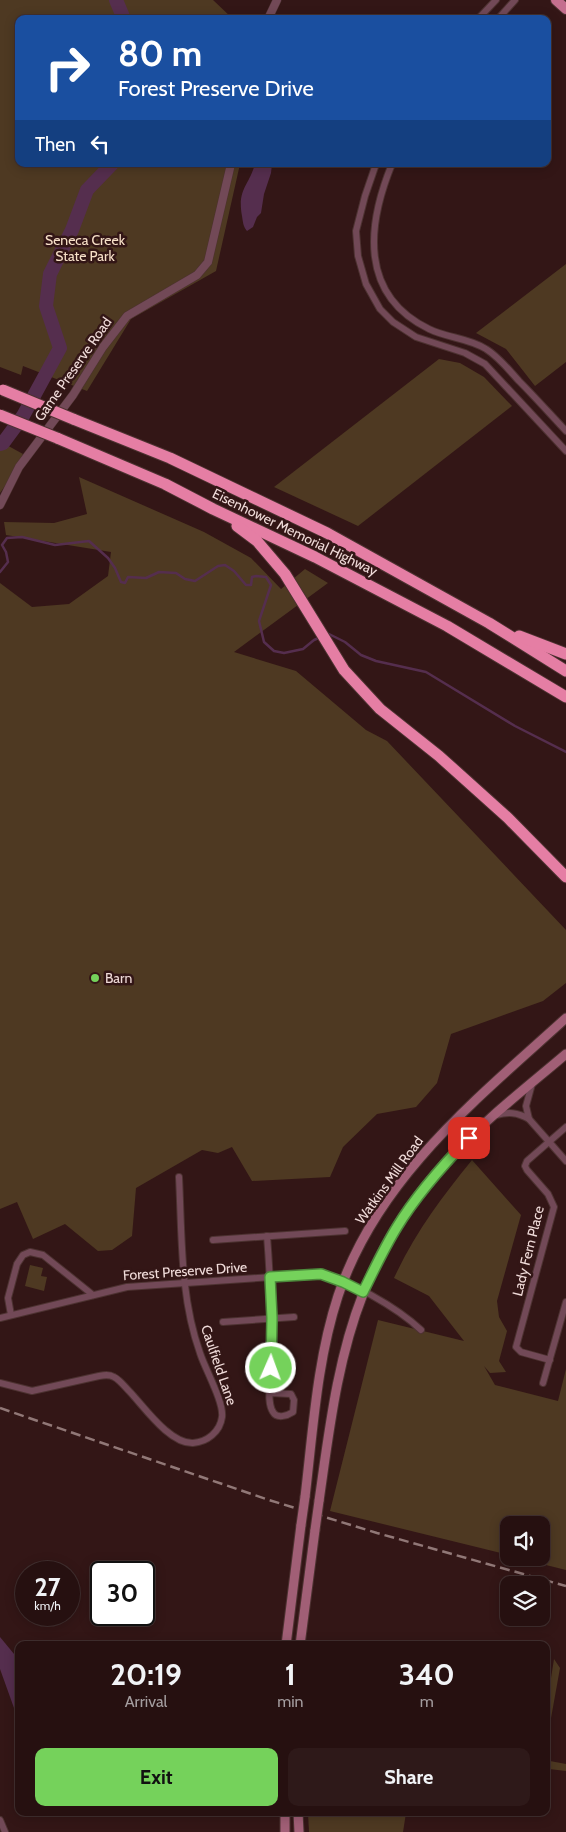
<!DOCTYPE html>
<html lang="en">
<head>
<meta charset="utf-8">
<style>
  body { margin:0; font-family:Cabin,sans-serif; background:#2e1919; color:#f1f3f6; height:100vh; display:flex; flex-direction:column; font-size:19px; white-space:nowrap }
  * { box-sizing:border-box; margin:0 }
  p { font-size:16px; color:#a49d9f }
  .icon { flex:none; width:28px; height:28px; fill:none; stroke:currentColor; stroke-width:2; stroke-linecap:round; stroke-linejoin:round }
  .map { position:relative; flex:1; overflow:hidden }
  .drawer { position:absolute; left:15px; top:1641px; width:535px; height:175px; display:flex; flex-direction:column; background:#261010; border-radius:10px; box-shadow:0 2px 12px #0003,0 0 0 1px #423030 }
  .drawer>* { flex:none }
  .banner { position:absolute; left:15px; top:15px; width:536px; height:152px; border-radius:10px; box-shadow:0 2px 12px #0003,0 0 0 1px #423030; background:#1a4fa0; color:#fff; overflow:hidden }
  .fabs { position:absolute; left:500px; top:1516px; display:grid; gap:10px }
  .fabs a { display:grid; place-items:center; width:50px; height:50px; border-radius:10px; background:#261010; box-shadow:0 2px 12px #0003,0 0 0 1px #423030; font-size:25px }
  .speed { position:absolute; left:15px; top:1561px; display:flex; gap:10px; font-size:25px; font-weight:700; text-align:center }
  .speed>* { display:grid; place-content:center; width:65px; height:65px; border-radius:50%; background:#261010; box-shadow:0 2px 12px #0003,0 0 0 1px #423030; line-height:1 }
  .speed small { font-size:12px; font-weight:400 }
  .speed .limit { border:2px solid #111; border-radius:8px; background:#fff; color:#111 }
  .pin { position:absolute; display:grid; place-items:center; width:42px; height:42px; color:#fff; margin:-21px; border-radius:10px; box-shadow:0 2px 8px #0006 }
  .me { position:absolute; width:55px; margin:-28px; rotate:2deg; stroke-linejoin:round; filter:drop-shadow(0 0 4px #0008) }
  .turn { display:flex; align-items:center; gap:18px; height:105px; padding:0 20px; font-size:22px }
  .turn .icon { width:65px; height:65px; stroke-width:2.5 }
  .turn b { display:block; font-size:35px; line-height:42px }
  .then { display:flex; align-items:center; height:48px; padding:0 20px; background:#0003; gap:10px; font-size:19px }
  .eta { display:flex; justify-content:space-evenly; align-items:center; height:85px; text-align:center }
  .eta b { font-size:30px; font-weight:800; line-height:35px }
  .primary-button { display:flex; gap:10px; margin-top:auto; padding:10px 20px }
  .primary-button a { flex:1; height:58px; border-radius:10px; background:#75d25b; color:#111; font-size:20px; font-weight:800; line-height:58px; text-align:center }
  .primary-button a+a { background:#2e1919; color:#f1f3f6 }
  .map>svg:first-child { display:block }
  .green { fill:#4e3922 }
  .water { fill:#552e4e }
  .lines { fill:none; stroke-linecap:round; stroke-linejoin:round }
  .stream { stroke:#552e4e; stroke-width:2.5 }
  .river { stroke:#552e4e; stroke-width:14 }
  .minor-casing { stroke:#4d3231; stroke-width:8 }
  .tertiary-casing { stroke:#4d3231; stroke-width:9 }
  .secondary-casing { stroke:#4d3231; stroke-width:11 }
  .primary-casing { stroke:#4d3231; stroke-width:12 }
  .motorway-casing { stroke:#4d3231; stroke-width:13 }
  .minor { stroke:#724957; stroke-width:6 }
  .tertiary { stroke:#724957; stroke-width:8 }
  .secondary { stroke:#a15f76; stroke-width:9 }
  .primary { stroke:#c46f8e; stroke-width:10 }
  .motorway { stroke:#e57ea4; stroke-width:11 }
  .rail { stroke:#917877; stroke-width:2.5; stroke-dasharray:10 5; stroke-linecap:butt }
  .secondary-bridge-casing { stroke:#4d3231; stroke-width:11; stroke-linecap:butt }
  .motorway-bridge-casing { stroke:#4d3231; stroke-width:13; stroke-linecap:butt }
  .secondary-bridge { stroke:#a15f76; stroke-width:9 }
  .motorway-bridge { stroke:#e57ea4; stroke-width:11 }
  .route-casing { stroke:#4c883b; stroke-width:12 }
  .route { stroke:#75d25b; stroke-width:9 }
  .poi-dot { fill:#75d25b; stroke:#331616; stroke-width:2 }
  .labels { text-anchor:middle; stroke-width:5; stroke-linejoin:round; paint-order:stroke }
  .park-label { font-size:14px; fill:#f7e0c8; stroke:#331616 }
  .street-label { font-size:14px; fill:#f0dbd9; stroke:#331616 }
  .poi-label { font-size:14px; fill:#f0dbd9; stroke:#331616; text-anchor:start }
</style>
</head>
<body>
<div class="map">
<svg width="566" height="1832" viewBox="0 0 566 1832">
  <rect width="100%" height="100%" fill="#331616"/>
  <g class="green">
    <polygon points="0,0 213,0 233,19 19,19 19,164 240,164 216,271 131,319 87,391 23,366 21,375 0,367"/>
    <polygon points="566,264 566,362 535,386 506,349 476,333"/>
    <polygon points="439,359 460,363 484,377 512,406 358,526 274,487"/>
    <polygon points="3,443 23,454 21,458 24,459 0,493 0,444"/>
    <polygon points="79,477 204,532 251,558 281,589 305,569 328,583 234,652 296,671 366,730 387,741 566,930 566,983 543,1001 451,1034 437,1083 416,1107 377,1114 343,1147 330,1177 252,1181 232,1147 218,1153 202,1150 136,1188 132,1236 112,1250 98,1251 65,1224 33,1239 17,1202 0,1209 0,583 32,607 69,604 108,576 111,552 6,535 4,522 54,523 87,514"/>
    <path d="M 472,1160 L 521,1215 L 497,1301 L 499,1317 L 507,1331 L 499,1361 L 506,1372 L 490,1373 L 484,1366 L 495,1385 L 558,1401 L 566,1369 L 566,1570 L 518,1558 L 541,1558 L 541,1525 L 509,1525 L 509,1555 L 330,1511 L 378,1320 L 464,1341 L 429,1296 L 394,1278 C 415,1233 441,1198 472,1160 Z"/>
    <polygon points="30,1265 43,1268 41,1276 47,1277 44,1291 25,1286"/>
    <polygon points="554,1659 560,1668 546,1746 546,1715 551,1682 546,1682 546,1678 551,1678"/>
    <polygon points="546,1754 551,1755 550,1761 566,1764 566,1771 549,1769 548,1774 546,1774"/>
    <polygon points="308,1813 308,1812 406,1813 403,1832 309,1832"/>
  </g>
  <g class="water">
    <path d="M 255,164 L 272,164 L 271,173 L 264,194 L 261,213 L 257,217 L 253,227 L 247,231 C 243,226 243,222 242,216 C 237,189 249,186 255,164 Z"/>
    <polygon points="0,1637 19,1660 19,1710 14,1708 0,1669"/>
  </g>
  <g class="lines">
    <g class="stream">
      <polyline points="0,572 8,562 6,552 2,545 7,538 22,537 55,545 89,541 108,558 115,568 121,582 125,583 128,577 146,578 159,572 176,573 185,579 195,581 218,566 225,565 234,571 246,585 251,585 252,577 256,576 266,577 271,585 259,621 264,642 274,651 284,653 303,649 314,640 321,637"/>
      <polyline points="326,635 329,634 345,642 361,655 376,661 426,672 515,726 566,752"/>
    </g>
    <g class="river">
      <polyline points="116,0 124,19"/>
      <polyline points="0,444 3,443 23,416 60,348 46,306 50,274 72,230 87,190 112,164"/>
    </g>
    <g class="minor-casing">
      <g id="minor">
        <polyline points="478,19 496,0"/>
        <polyline points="498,19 515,0"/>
        <polyline points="376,164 365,196 356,231 358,256 366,284 380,309 393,322 416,337 465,353 485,364 566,451"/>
        <path d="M 392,164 C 367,225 359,295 429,329 C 447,338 469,338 486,349 C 499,357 509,370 519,381 C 535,397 550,414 566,431"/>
        <path d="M 496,1115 C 508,1112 517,1112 529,1119 L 526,1106 L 532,1084"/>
        <polyline points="529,1119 566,1161"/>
        <path d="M 267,1236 C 271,1285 272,1329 270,1378 C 270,1387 267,1403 273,1412 C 277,1419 287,1416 293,1412 L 294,1400 L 291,1394 L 270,1393"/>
        <polyline points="213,1240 345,1231"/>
        <polyline points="11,1315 8,1298 17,1264 23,1255 30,1252 43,1255 93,1295"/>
        <path d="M 0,1318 L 127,1287 L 316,1274 C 346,1277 399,1309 421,1330"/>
        <polyline points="223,1322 294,1317"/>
        <polyline points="550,1360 521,1352 516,1347 554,1207 548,1194 527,1170 525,1166 527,1161 566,1127"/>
        <path d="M 0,1383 L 32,1391 L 99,1376 C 104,1375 109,1374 114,1377 C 120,1380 125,1387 130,1392 C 145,1408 170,1444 193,1443 C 207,1442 220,1432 222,1417 C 224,1402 205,1369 200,1353 C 180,1297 182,1236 179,1177"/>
        <polyline points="543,1383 566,1302"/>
        <polyline points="0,1820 5,1832"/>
      </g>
    </g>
    <g class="tertiary-casing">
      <g id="tertiary">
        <polyline points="268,19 277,0"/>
        <polyline points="0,505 19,467 73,395 103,347 127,316 197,275 208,262 231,164"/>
      </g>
    </g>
    <g class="secondary-casing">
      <g id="secondary">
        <path d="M 305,1497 C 313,1430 317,1360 338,1296 C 377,1178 478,1098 566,1018"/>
        <path d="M 319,1501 C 329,1432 337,1360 363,1294 C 382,1245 412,1199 448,1160 C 483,1121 526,1088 566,1054"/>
        <polyline points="286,1645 301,1525"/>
        <polyline points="300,1645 315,1530"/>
        <polyline points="285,1812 285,1832"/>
        <polyline points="298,1812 299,1832"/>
      </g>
    </g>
    <g class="primary-casing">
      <polyline id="primary" points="556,0 566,9"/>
    </g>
    <g class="motorway-casing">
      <g id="motorway">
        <polyline points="73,419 170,458 327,533 489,623 566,671"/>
        <polyline points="57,438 165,484 213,509 315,557 447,626 566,697"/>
        <polyline points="237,526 257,541 285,574 344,670 380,709 439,756 508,818 566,877"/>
        <polyline points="519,636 566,654"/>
      </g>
    </g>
    <use href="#minor" class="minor"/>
    <use href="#tertiary" class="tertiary"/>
    <use href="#secondary" class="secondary"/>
    <use href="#primary" class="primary"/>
    <use href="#motorway" class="motorway"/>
    <polyline class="rail" points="0,1408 269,1500 377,1533 566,1586"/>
    <g class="secondary-bridge-casing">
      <g id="secondary-bridge">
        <polyline points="301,1525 305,1497"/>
        <polyline points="315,1530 319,1501"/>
      </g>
    </g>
    <g class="motorway-bridge-casing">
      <g id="motorway-bridge">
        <polyline points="3,390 73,419"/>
        <polyline points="0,415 57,438"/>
      </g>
    </g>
    <use href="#secondary-bridge" class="secondary-bridge"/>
    <use href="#motorway-bridge" class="motorway-bridge"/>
  </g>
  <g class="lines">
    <g class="route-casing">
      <path id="route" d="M 271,1368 L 272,1318 L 270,1277 L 321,1274 L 343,1282 L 363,1292 C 374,1270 384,1248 397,1227 C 417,1194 443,1165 469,1138"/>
    </g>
    <use href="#route" class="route"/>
  </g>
  <circle class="poi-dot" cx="95" cy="978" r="5"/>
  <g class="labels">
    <g class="park-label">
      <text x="85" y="245">Seneca Creek<tspan x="85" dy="16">State Park</tspan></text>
    </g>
    <g class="street-label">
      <text transform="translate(73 369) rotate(-55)" y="5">Game Preserve Road</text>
      <text transform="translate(295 532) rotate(26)" y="5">Eisenhower Memorial Highway</text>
      <text transform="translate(389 1180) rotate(-54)" y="5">Watkins Mill Road</text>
      <text transform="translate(528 1251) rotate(-76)" y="5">Lady Fern Place</text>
      <text transform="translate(185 1271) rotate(-4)" y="5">Forest Preserve Drive</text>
      <text transform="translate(219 1365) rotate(71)" y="5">Caulfield Lane</text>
    </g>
    <g class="poi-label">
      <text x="105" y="983">Barn</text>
    </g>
  </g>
</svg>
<div class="fabs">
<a><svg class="icon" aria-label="sound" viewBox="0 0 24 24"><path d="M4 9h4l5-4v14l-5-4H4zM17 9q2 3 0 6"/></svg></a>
<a><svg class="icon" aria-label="layers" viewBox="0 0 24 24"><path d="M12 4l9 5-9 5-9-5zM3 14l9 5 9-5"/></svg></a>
</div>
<div class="speed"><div>27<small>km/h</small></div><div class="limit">30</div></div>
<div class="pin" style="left:469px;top:1138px;background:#d93025"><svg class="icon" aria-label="arrive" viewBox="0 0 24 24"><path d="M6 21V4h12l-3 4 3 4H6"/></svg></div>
<svg class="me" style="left:271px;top:1368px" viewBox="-20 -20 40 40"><circle r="17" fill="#75d25b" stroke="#fff" stroke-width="3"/><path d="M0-11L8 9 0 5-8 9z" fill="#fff"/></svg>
<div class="banner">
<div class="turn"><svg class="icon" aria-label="right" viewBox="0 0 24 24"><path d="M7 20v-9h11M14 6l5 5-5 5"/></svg><div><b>80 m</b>Forest Preserve Drive</div></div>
<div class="then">Then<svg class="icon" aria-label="left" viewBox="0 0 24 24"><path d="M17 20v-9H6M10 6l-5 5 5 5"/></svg></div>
</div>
<section class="drawer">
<div class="eta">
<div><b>20:19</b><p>Arrival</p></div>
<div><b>1</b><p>min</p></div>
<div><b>340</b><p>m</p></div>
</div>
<div class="primary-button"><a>Exit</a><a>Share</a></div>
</section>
</div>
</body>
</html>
